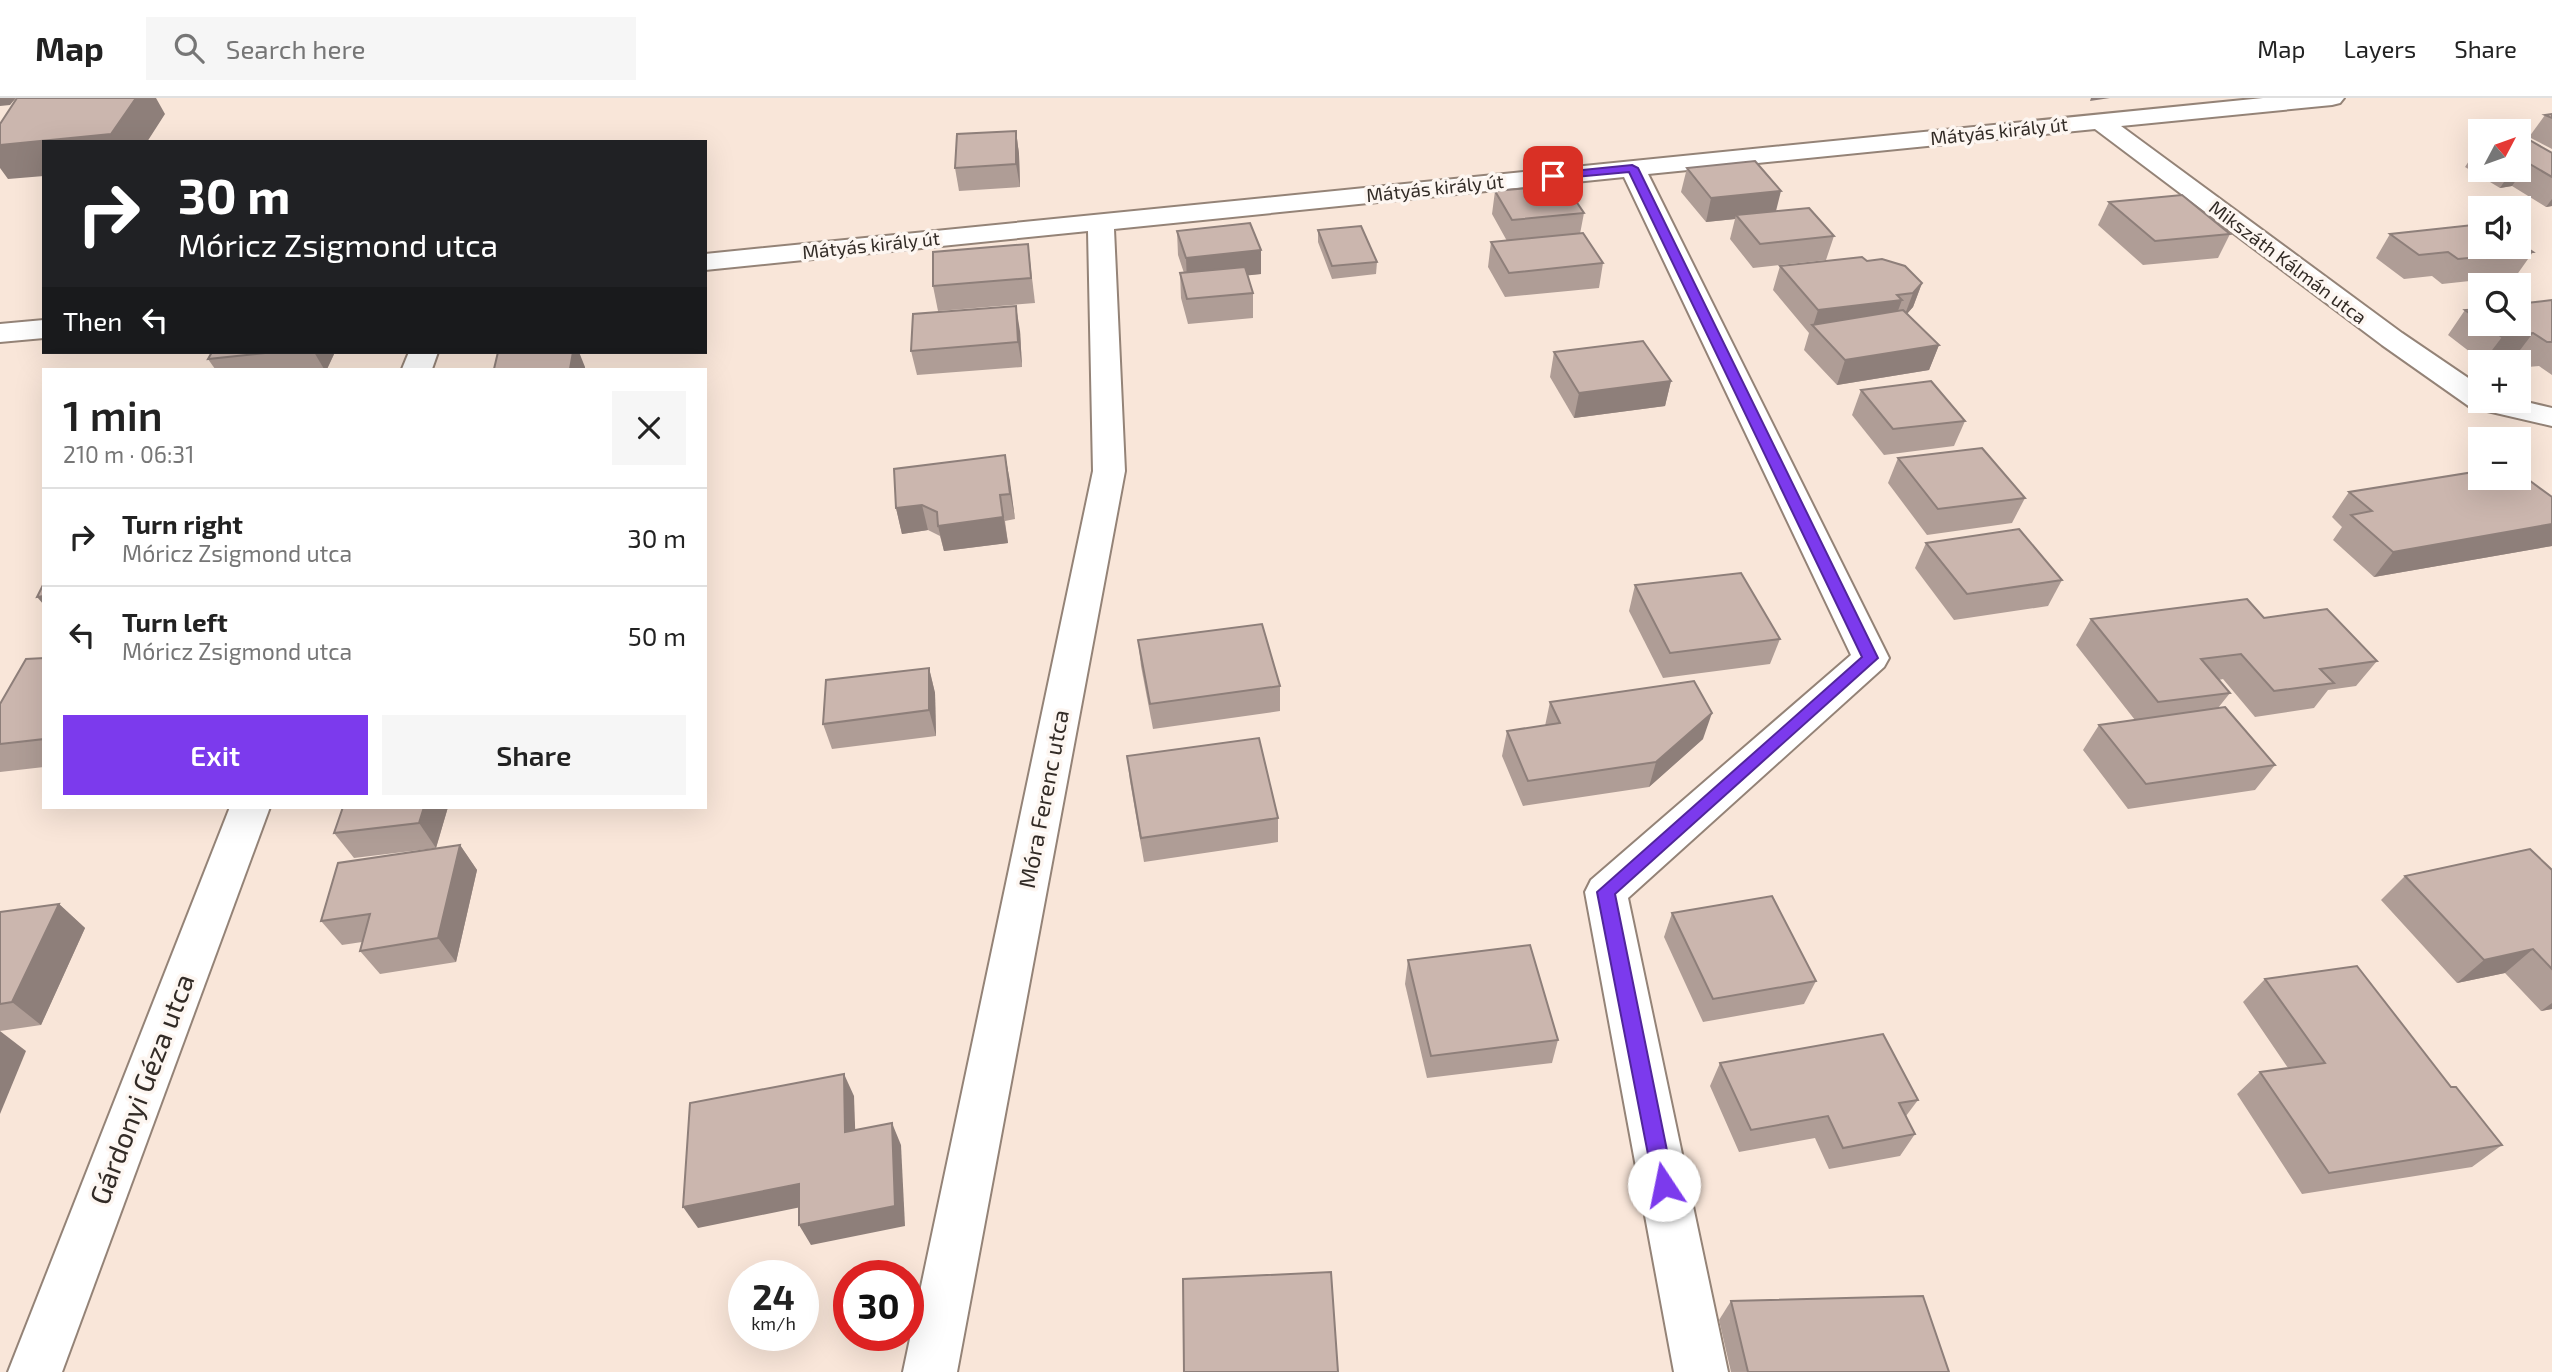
<!DOCTYPE html>
<html lang="en">
<head>
<meta charset="utf-8">
<style>
  body { margin:0; font-family:"Exo 2",sans-serif; background:#f6f6f6; color:#222; height:100vh; display:flex; flex-direction:column; font-size:26px; white-space:nowrap }
  * { box-sizing:border-box; margin:0 }
  p { font-size:23px; color:#767676 }
  .icon { flex:none; width:38px; height:38px; fill:none; stroke:currentColor; stroke-width:2; stroke-linecap:round; stroke-linejoin:round }
  .map { position:relative; flex:1; overflow:hidden }
  .side { position:absolute; left:42px; top:270px; width:665px; height:441px; display:flex; flex-direction:column; background:#fff; border-radius:0px; box-shadow:0 7px 28px #0002 }
  .side>* { flex:none }
  .top-card { position:absolute; left:42px; top:42px; width:665px; height:214px; border-radius:0px; box-shadow:0 7px 28px #0002; background:#202124; color:#fff; overflow:hidden }
  .needle { width:46px; rotate:49deg }
  .buttons { position:absolute; left:2468px; top:21px; display:grid; gap:14px }
  .buttons a { display:grid; place-items:center; width:63px; height:63px; border-radius:0px; background:#fff; box-shadow:0 7px 28px #0002; font-size:35px }
  .speed { position:absolute; left:728px; top:1162px; display:flex; gap:14px; font-size:35px; font-weight:700; text-align:center }
  .speed>* { display:grid; place-content:center; width:91px; height:91px; border-radius:50%; background:#fff; box-shadow:0 7px 28px #0002; line-height:1 }
  .speed small { font-size:18px; font-weight:400 }
  .speed .limit { border:10px solid #d22; background:#fff; color:#111 }
  .pin { position:absolute; display:grid; place-items:center; width:60px; height:60px; color:#fff; margin:-30px; border-radius:14px; box-shadow:0 4px 10px #0006 }
  .me { position:absolute; width:77px; margin:-38px; rotate:349deg; stroke-linejoin:round; filter:drop-shadow(0 0 5px #0008) }
  .turn { display:flex; align-items:center; gap:24px; height:147px; padding:0 21px; font-size:32px }
  .turn .icon { width:91px; height:91px; stroke-width:2.5 }
  .turn b { display:block; font-size:49px; line-height:60px }
  .then { display:flex; align-items:center; height:66px; padding:0 21px; background:#0003; gap:14px; font-size:26px }
  .round { display:grid; place-items:center; flex:none; width:74px; height:74px; border-radius:0px; background:#f6f6f6 }
  .head { display:flex; align-items:center; justify-content:space-between; height:119px; padding:0 21px }
  h1 { font-size:42px; font-weight:600; line-height:52px }
  .button { display:flex; gap:14px; margin-top:auto; padding:14px 21px }
  .button a { flex:1; height:80px; border-radius:0px; background:#7c3aed; color:#fff; font-size:28px; font-weight:600; line-height:80px; text-align:center }
  .button a+a { background:#f6f6f6; color:#222 }
  ul { padding:0; list-style:none }
  li { display:flex; align-items:center; gap:21px; height:98px; padding:0 21px; border-top:2px solid #e0e0e0 }
  li div { flex:1 }
  li b { display:block; font-size:26px }
  li em { font-style:normal }
  header { display:flex; align-items:center; gap:42px; box-sizing:border-box; height:98px; padding:0 35px; background:#fff; border-bottom:2px solid #e0e0e0 }
  header strong { font-size:33px }
  nav { display:flex; gap:38px; margin-inline-start:auto; font-size:24px }
  .search { width:490px; height:63px; background:#f6f6f6; display:flex; align-items:center; gap:18px; box-sizing:border-box; padding:0 24px; border-radius:0px; color:#767676; font-size:26px }
  .map>svg:first-child { display:block }
  .lines { fill:none; stroke-linecap:round; stroke-linejoin:round }
  .minor-casing { stroke:#948377; stroke-width:4 }
  .minor { fill:#fff; fill-rule:evenodd }
  .wall { fill:#af9d96 }
  .shaded-wall { fill:#8e7f7a }
  .building { fill:#cbb6ae; stroke:#8e7f7a; stroke-width:2 }
  .route { fill:#7c3aed; stroke:#51269a; stroke-width:2 }
  .labels { text-anchor:middle; stroke-width:7; stroke-linejoin:round; paint-order:stroke }
  .far-street-label { font-size:19px; fill:#322b26; stroke:#fdf6f1 }
  .street-label { font-size:23px; fill:#322b26; stroke:#fdf6f1 }
  .near-street-label { font-size:28px; fill:#322b26; stroke:#fdf6f1 }
</style>
</head>
<body>
<header>
<strong>Map</strong>
<div class="search"><svg class="icon" aria-label="search" viewBox="0 0 24 24"><circle cx="10" cy="10" r="6"/><path d="M15 15l6 6"/></svg>Search here</div>
<nav><a>Map</a><a>Layers</a><a>Share</a></nav>
</header>
<div class="map">
<svg width="2552" height="1274" viewBox="0 0 2552 1274">
  <rect width="100%" height="100%" fill="#f9e6d9"/>
  <g class="lines">
    <g class="minor-casing">
      <g id="minor">
        <polygon points="2263,0 2344,0 2340,5 2332,7 2121,28 2402,235 2480,288 2480,303 2518,302 2552,310 2552,328 2470,309 2382,247 2095,31 1648,76 1889,560 1884,569 1628,800 1728,1274 1674,1274 1585,794 1591,782 1851,557 1624,79 1114,131 1125,373 957,1274 903,1274 1093,373 1088,133 705,172 705,156"/>
        <polygon points="44,222 44,240 0,244 0,226"/>
        <polygon points="409,254 438,254 432,271 402,271"/>
        <polygon points="230,709 270,709 62,1274 8,1274"/>
      </g>
    </g>
    <use href="#minor" class="minor"/>
  </g>
  <g class="wall">
    <polygon points="2552,16 2552,51 2529,39 2545,17"/>
    <polygon points="1016,33 1019,56 1020,89 959,93 955,70"/>
    <polygon points="2518,41 2552,55 2552,108 2546,109 2512,88 2500,90 2465,69 2480,46 2480,72 2518,72"/>
    <polygon points="1687,70 1776,113 1834,138 1826,162 1753,170 1730,141 1735,121 1706,124 1681,94"/>
    <polygon points="1495,93 1584,115 1580,136 1603,165 1599,190 1505,199 1488,169 1491,144 1507,143 1492,116"/>
    <polygon points="2109,104 2230,136 2218,160 2143,167 2098,127"/>
    <polygon points="1318,132 1377,164 1376,176 1332,181 1318,144"/>
    <polygon points="1177,133 1261,152 1261,176 1247,177 1253,195 1253,220 1188,226 1181,200 1180,175 1184,175 1178,157"/>
    <polygon points="2390,136 2480,149 2533,154 2516,178 2442,186 2432,178 2404,181 2376,160"/>
    <polygon points="1028,146 1035,205 938,213 933,188"/>
    <polygon points="1867,163 1922,185 1913,209 1907,216 1939,247 1929,272 1837,287 1804,252 1809,235 1773,192 1780,168"/>
    <polygon points="2552,202 2552,277 2539,268 2528,269 2514,260 2483,264 2448,237 2465,212 2480,211 2480,226 2518,226"/>
    <polygon points="1020,233 1022,269 917,277 911,253"/>
    <polygon points="212,254 335,254 327,271 215,271 208,261"/>
    <polygon points="1554,254 1671,283 1665,308 1574,320 1550,279"/>
    <polygon points="1861,292 1965,323 1954,348 1884,357 1852,317"/>
    <polygon points="1005,357 1015,421 1005,423 1008,445 944,453 940,438 928,432 902,436 896,410"/>
    <polygon points="1898,360 2025,400 2012,425 1927,437 1888,385"/>
    <polygon points="2349,394 2552,399 2552,448 2374,479 2333,442 2342,429 2332,419"/>
    <polygon points="1926,445 2062,482 2048,508 1954,522 1915,470"/>
    <polygon points="1635,487 1780,541 1770,566 1663,580 1629,513"/>
    <polygon points="2264,520 2377,563 2356,588 2328,592 2314,610 2255,619 2223,581 2219,582 2230,595 2218,610 2275,667 2255,692 2128,711 2083,652 2099,627 2135,622 2076,547 2091,521"/>
    <polygon points="1138,542 1280,588 1280,613 1153,631 1141,568"/>
    <polygon points="44,560 44,669 0,674 0,606"/>
    <polygon points="929,570 935,595 936,638 832,651 823,626"/>
    <polygon points="1550,604 1703,641 1649,689 1523,708 1502,658 1507,633 1545,628"/>
    <polygon points="1127,658 1278,720 1278,744 1144,764 1130,683"/>
    <polygon points="343,709 448,709 436,750 354,760 334,735"/>
    <polygon points="460,747 477,772 456,864 380,876 360,853 362,844 342,847 321,823"/>
    <polygon points="2552,772 2552,911 2541,913 2505,875 2457,885 2381,802 2405,778"/>
    <polygon points="59,806 85,830 41,927 0,933 0,814"/>
    <polygon points="1672,815 1816,883 1804,906 1703,924 1664,839"/>
    <polygon points="1408,862 1558,942 1552,965 1427,980 1405,886"/>
    <polygon points="2265,881 2451,989 2502,1047 2472,1069 2302,1096 2237,996 2260,974 2288,970 2243,904"/>
    <polygon points="1720,965 1918,1002 1906,1018 1915,1036 1900,1058 1829,1071 1815,1040 1739,1054 1710,988"/>
    <polygon points="1731,1203 1949,1274 1731,1274 1719,1222"/>
  </g>
  <g class="shaded-wall">
    <polygon points="0,0 16,0 10,7 0,8"/>
    <polygon points="136,0 156,0 165,16 147,44 44,44 44,78 8,81 0,70 0,47"/>
    <polygon points="2091,0 2110,0 2090,3"/>
    <polygon points="1016,33 1019,56 1020,89 1016,66"/>
    <polygon points="2528,65 2512,88 2500,90 2512,72 2518,72 2518,66"/>
    <polygon points="1781,93 1775,117 1736,117 1735,121 1706,124 1711,100"/>
    <polygon points="2552,101 2552,108 2546,109"/>
    <polygon points="1261,152 1261,176 1187,184 1186,160"/>
    <polygon points="1922,185 1913,209 1904,219 1913,195"/>
    <polygon points="1902,202 1893,226 1813,228 1818,212"/>
    <polygon points="1016,208 1020,233 1022,269 1018,244"/>
    <polygon points="2533,235 2514,260 2483,264 2502,239"/>
    <polygon points="1939,247 1929,272 1837,287 1845,262"/>
    <polygon points="314,254 335,254 327,271 324,271"/>
    <polygon points="573,254 579,254 585,269 585,271 570,271"/>
    <polygon points="1671,283 1665,308 1574,320 1579,295"/>
    <polygon points="1005,357 1010,383 1015,421 1010,396"/>
    <polygon points="1000,397 1008,445 944,453 938,428"/>
    <polygon points="922,407 928,432 902,436 896,410"/>
    <polygon points="2552,426 2552,448 2374,479 2393,454"/>
    <polygon points="44,498 44,507 37,499"/>
    <polygon points="929,570 935,595 936,638 929,612"/>
    <polygon points="1712,615 1703,641 1649,689 1656,664"/>
    <polygon points="424,709 448,709 436,750 419,725"/>
    <polygon points="460,747 477,772 456,864 438,840"/>
    <polygon points="59,806 85,830 41,927 12,904"/>
    <polygon points="2533,851 2505,875 2457,885 2484,862"/>
    <polygon points="2552,905 2552,911 2541,913"/>
    <polygon points="0,933 26,953 0,1016"/>
    <polygon points="844,976 854,998 856,1055 845,1034"/>
    <polygon points="892,1025 901,1047 905,1128 811,1147 799,1127"/>
    <polygon points="799,1086 811,1107 698,1130 683,1109"/>
  </g>
  <g class="building">
    <polygon points="17,0 136,0 111,36 0,47 0,26"/>
    <polygon points="2552,16 2552,20 2545,17"/>
    <polygon points="1016,33 1016,66 955,70 957,36"/>
    <polygon points="2526,40 2552,55 2552,79 2528,65 2518,66 2518,41"/>
    <polygon points="1755,63 1781,93 1711,100 1687,70"/>
    <polygon points="1565,87 1584,115 1512,122 1495,93"/>
    <polygon points="2182,97 2230,136 2155,143 2109,104"/>
    <polygon points="1809,110 1834,138 1760,146 1736,117"/>
    <polygon points="1250,125 1261,152 1186,160 1177,133"/>
    <polygon points="2473,127 2480,132 2480,149 2518,149 2518,144 2533,154 2458,161 2448,154 2419,157 2390,136"/>
    <polygon points="1361,128 1377,164 1332,168 1318,132"/>
    <polygon points="1583,135 1603,165 1509,175 1491,144"/>
    <polygon points="1028,146 1031,180 933,188 933,154"/>
    <polygon points="1862,159 1867,163 1882,161 1905,168 1922,185 1913,195 1897,197 1902,202 1818,212 1780,168"/>
    <polygon points="1245,169 1253,195 1187,201 1180,175"/>
    <polygon points="2552,202 2552,244 2547,244 2533,235 2502,239 2483,226 2518,226 2518,206"/>
    <polygon points="1016,208 1018,244 911,253 913,216"/>
    <polygon points="2480,211 2480,223 2465,212"/>
    <polygon points="1903,212 1939,247 1845,262 1812,227"/>
    <polygon points="1643,243 1671,283 1579,295 1554,254"/>
    <polygon points="212,254 274,254 208,261"/>
    <polygon points="498,254 573,254 570,271 494,271"/>
    <polygon points="1931,283 1965,323 1893,331 1861,292"/>
    <polygon points="1982,350 2025,400 1938,411 1898,360"/>
    <polygon points="1005,357 1010,396 1000,397 1003,419 938,428 937,414 922,407 896,410 894,371"/>
    <polygon points="2480,373 2480,380 2518,380 2518,374 2552,399 2552,426 2393,454 2351,417 2372,413 2349,394"/>
    <polygon points="2019,431 2062,482 1967,496 1926,445"/>
    <polygon points="1741,475 1780,541 1670,555 1635,487"/>
    <polygon points="44,485 44,498 37,499"/>
    <polygon points="2247,501 2264,520 2327,511 2377,563 2320,571 2334,585 2274,593 2241,556 2201,561 2230,595 2158,604 2091,521"/>
    <polygon points="1262,526 1280,588 1150,606 1138,542"/>
    <polygon points="44,560 44,641 0,646 0,606 26,561"/>
    <polygon points="929,570 929,612 823,626 826,582"/>
    <polygon points="1694,583 1712,615 1656,664 1528,683 1507,633 1560,625 1550,604"/>
    <polygon points="2225,609 2275,667 2146,686 2099,627"/>
    <polygon points="1259,640 1278,720 1141,740 1127,658"/>
    <polygon points="343,709 424,709 419,725 334,735"/>
    <polygon points="460,747 438,840 360,853 370,816 321,823 338,765"/>
    <polygon points="2530,751 2552,772 2552,871 2533,851 2484,862 2405,778"/>
    <polygon points="1772,798 1816,883 1713,901 1672,815"/>
    <polygon points="59,806 12,904 0,906 0,814"/>
    <polygon points="1530,847 1558,942 1431,958 1408,862"/>
    <polygon points="2357,868 2451,989 2456,989 2502,1047 2329,1075 2260,974 2325,965 2265,881"/>
    <polygon points="1883,936 1918,1002 1899,1005 1915,1036 1843,1050 1828,1018 1751,1032 1720,965"/>
    <polygon points="844,976 845,1034 892,1025 895,1108 799,1127 799,1086 683,1109 690,1005"/>
    <polygon points="1331,1174 1338,1274 1184,1274 1183,1181"/>
    <polygon points="1923,1198 1949,1274 1748,1274 1731,1203"/>
  </g>
  <polygon class="route" points="1632,67 1638,70 1878,560 1615,796 1674,1087 1671,1094 1664,1097 1657,1094 1654,1087 1597,794 1862,559 1629,74 1553,81 1548,78 1553,75"/>
  <g class="labels">
    <g class="far-street-label">
      <text transform="translate(1999 33) rotate(-6)" y="7">Mátyás király út</text>
      <text transform="translate(1435 90) rotate(-6)" y="7">Mátyás király út</text>
      <text transform="translate(871 147) rotate(-6)" y="7">Mátyás király út</text>
      <text transform="translate(2288 164) rotate(37)" y="7">Mikszáth Kálmán utca</text>
    </g>
    <g class="street-label">
      <text transform="translate(1044 701) rotate(-79)" y="8">Móra Ferenc utca</text>
    </g>
    <g class="near-street-label">
      <text transform="translate(142 991) rotate(-69)" y="10">Gárdonyi Géza utca</text>
    </g>
  </g>
</svg>
<div class="buttons">
<a><svg class="needle" viewBox="-14 -14 28 28"><path d="M0-13l5 13h-10z" fill="#e53935"/><path d="M0 13l5-13h-10z" fill="#767676"/></svg></a>
<a><svg class="icon" aria-label="sound" viewBox="0 0 24 24"><path d="M4 9h4l5-4v14l-5-4H4zM17 9q2 3 0 6"/></svg></a>
<a><svg class="icon" aria-label="search" viewBox="0 0 24 24"><circle cx="10" cy="10" r="6"/><path d="M15 15l6 6"/></svg></a>
<a>+</a>
<a>−</a>
</div>
<div class="speed"><div>24<small>km/h</small></div><div class="limit">30</div></div>
<div class="pin" style="left:1553px;top:78px;background:#d93025"><svg class="icon" aria-label="arrive" viewBox="0 0 24 24"><path d="M6 21V4h12l-3 4 3 4H6"/></svg></div>
<svg class="me" style="left:1664px;top:1087px" viewBox="-20 -20 40 40"><circle r="19" fill="#fff"/><path d="M0-13L10 11 0 6-10 11z" fill="#7c3aed"/></svg>
<div class="top-card">
<div class="turn"><svg class="icon" aria-label="right" viewBox="0 0 24 24"><path d="M7 20v-9h11M14 6l5 5-5 5"/></svg><div><b>30 m</b>Móricz Zsigmond utca</div></div>
<div class="then">Then<svg class="icon" aria-label="left" viewBox="0 0 24 24"><path d="M17 20v-9H6M10 6l-5 5 5 5"/></svg></div>
</div>
<section class="side">
<div class="head"><div><h1>1 min</h1><p>210 m · 06:31</p></div><a class="round"><svg class="icon" aria-label="close" viewBox="0 0 24 24"><path d="M6 6l12 12M18 6L6 18"/></svg></a></div>
<ul>
<li><svg class="icon" aria-label="right" viewBox="0 0 24 24"><path d="M7 20v-9h11M14 6l5 5-5 5"/></svg><div><b>Turn right</b><p>Móricz Zsigmond utca</p></div><em>30 m</em></li>
<li><svg class="icon" aria-label="left" viewBox="0 0 24 24"><path d="M17 20v-9H6M10 6l-5 5 5 5"/></svg><div><b>Turn left</b><p>Móricz Zsigmond utca</p></div><em>50 m</em></li>
</ul>
<div class="button"><a>Exit</a><a>Share</a></div>
</section>
</div>
</body>
</html>
